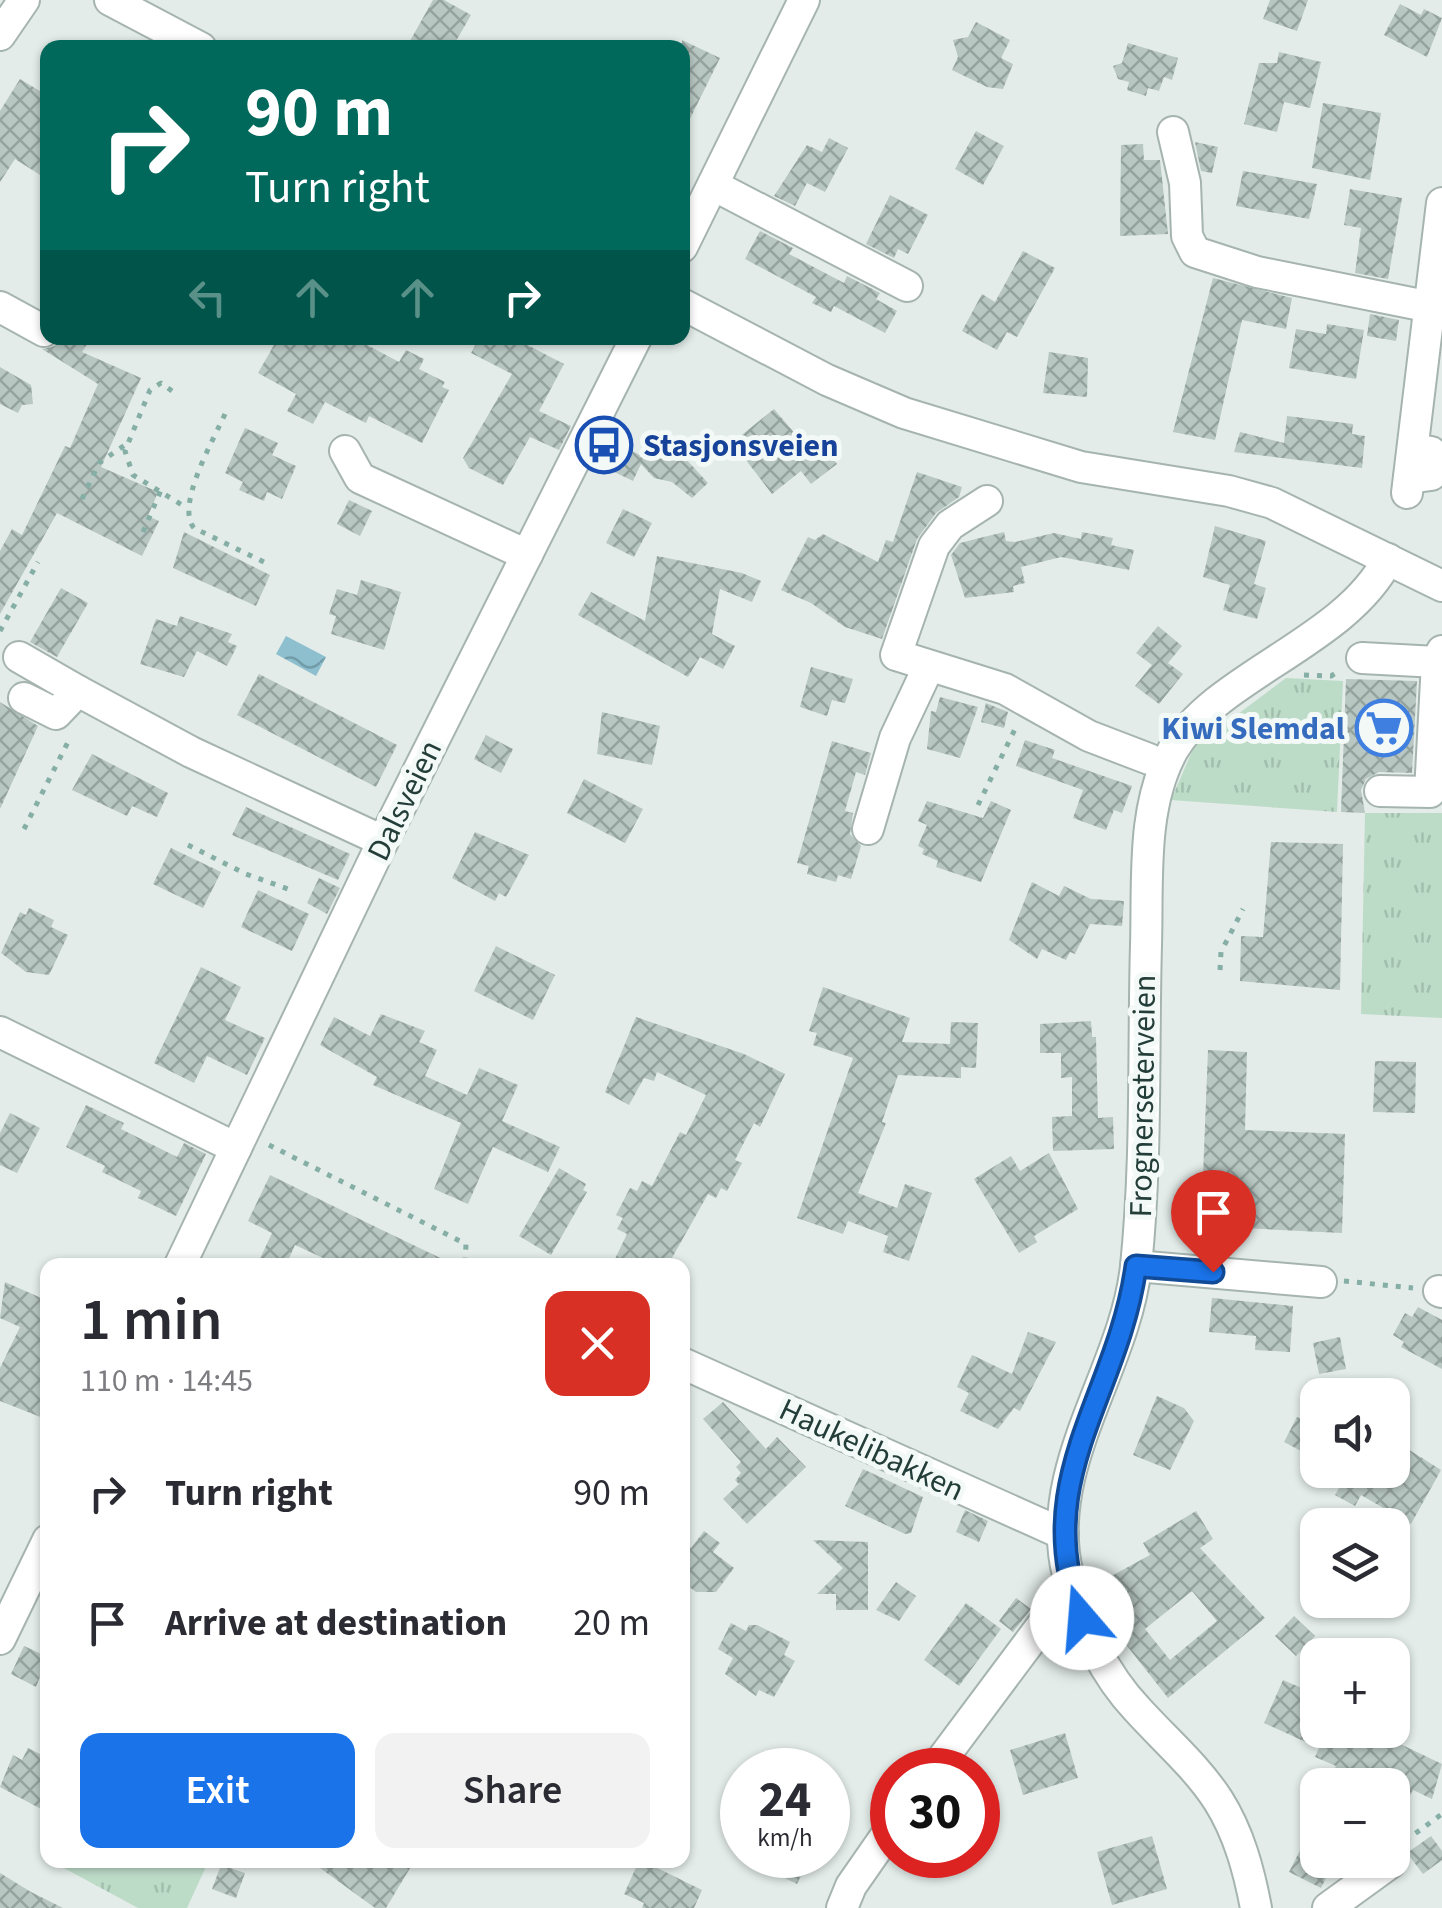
<!DOCTYPE html>
<html lang="en">
<head>
<meta charset="utf-8">
<style>
  body { margin:0; font-family:"Source Sans 3",sans-serif; background:#f2f2f3; color:#2b2b33; height:100vh; display:flex; flex-direction:column; font-size:38px; white-space:nowrap }
  * { box-sizing:border-box; margin:0 }
  p { font-size:32px; color:#7c7c81 }
  .icon { flex:none; width:55px; height:55px; fill:none; stroke:currentColor; stroke-width:2; stroke-linecap:round; stroke-linejoin:round }
  .map { position:relative; flex:1; overflow:hidden }
  .drawer { position:absolute; left:40px; top:1258px; width:650px; height:610px; display:flex; flex-direction:column; background:#fff; border-radius:20px; box-shadow:0 2px 8px #0004 }
  .drawer>* { flex:none }
  .hud { position:absolute; left:40px; top:40px; width:650px; height:305px; border-radius:20px; box-shadow:0 2px 8px #0004; background:#00695c; color:#fff; overflow:hidden }
  .buttons { position:absolute; left:1300px; top:1378px; display:grid; gap:20px }
  .buttons a { display:grid; place-items:center; width:110px; height:110px; border-radius:20px; background:#fff; box-shadow:0 2px 8px #0004; font-size:50px }
  .speed { position:absolute; left:720px; top:1748px; display:flex; gap:20px; font-size:50px; font-weight:700; text-align:center }
  .speed>* { display:grid; place-content:center; width:130px; height:130px; border-radius:50%; background:#fff; box-shadow:0 2px 8px #0004; line-height:1 }
  .speed small { font-size:25px; font-weight:400 }
  .speed .limit { border:15px solid #d22; background:#fff; color:#111 }
  .pin { position:absolute; display:grid; place-items:center; width:85px; height:85px; color:#fff; margin:-102px -42px; border-radius:50% 50% 50% 0; rotate:-45deg; box-shadow:0 0 10px #0007 }
  .pin .icon { rotate:45deg }
  .me { position:absolute; width:110px; margin:-55px; rotate:342deg; stroke-linejoin:round; filter:drop-shadow(0 0 8px #0008) }
  .turn { display:flex; align-items:center; gap:35px; height:210px; padding:0 40px; font-size:45px }
  .turn .icon { width:130px; height:130px; stroke-width:2.5 }
  .turn b { display:block; font-size:70px; line-height:85px }
  .lanes { display:flex; align-items:center; height:95px; padding:0 40px; background:#0003; justify-content:center; gap:50px; direction:ltr }
  .lanes .off { opacity:.35 }
  .round { display:grid; place-items:center; flex:none; width:105px; height:105px; border-radius:20px; background:#f2f2f3 }
  .head { display:flex; align-items:center; justify-content:space-between; height:170px; padding:0 40px }
  h1 { font-size:60px; font-weight:600; line-height:75px }
  .cta { display:flex; gap:20px; margin-top:auto; padding:20px 40px }
  .cta a { flex:1; height:115px; border-radius:20px; background:#1a73e8; color:#fff; font-size:40px; font-weight:600; line-height:115px; text-align:center }
  .cta a+a { background:#f2f2f3; color:#2b2b33 }
  ul { padding:0; list-style:none }
  li { display:flex; align-items:center; gap:30px; height:130px; padding:0 40px }
  li div { flex:1 }
  li b { display:block; font-size:38px }
  li em { font-style:normal }
  .map>svg:first-child { display:block }
  .grass { fill:url(#grass-tufts) }
  .water { fill:url(#water-waves) }
  .building { fill:url(#building-cross-hatch); fill-rule:evenodd }
  .lines { fill:none; stroke-linecap:round; stroke-linejoin:round }
  .minor-casing { stroke:#a6b4b0; stroke-width:34 }
  .path { stroke:#85aea5; stroke-width:5; stroke-dasharray:5 8; stroke-linecap:butt }
  .minor { stroke:#fff; stroke-width:30 }
  .route-casing { stroke:#114b97; stroke-width:25 }
  .route { stroke:#1a73e8; stroke-width:18 }
  .labels { text-anchor:middle; stroke-width:10; stroke-linejoin:round; paint-order:stroke }
  .transit-label { font-size:32px; font-weight:bold; fill:#164399; stroke:#f3f9f7; text-anchor:start }
  .shop-label { font-size:32px; font-weight:bold; fill:#366cbe; stroke:#f3f9f7; text-anchor:end }
  .street-label { font-size:32px; fill:#233d38; stroke:#f3f9f7 }
</style>
</head>
<body>
<div class="map">
<svg width="1442" height="1908" viewBox="0 0 1442 1908">
  <defs>
    <pattern id="grass-tufts" width="24" height="20" patternUnits="userSpaceOnUse" patternTransform="scale(2.5)"><rect width="24" height="20" fill="#bddcc8"/><path d="M3 7l-1-3M5 7V3M7 7l1-3M15 17l-1-3M17 17v-4M19 17l1-3" fill="none" stroke="#a2bead"/></pattern>
    <pattern id="water-waves" width="16" height="10" patternUnits="userSpaceOnUse" patternTransform="scale(2.5)"><rect width="16" height="10" fill="#8dbfcf"/><path d="M0 5q4-4 8 0t8 0" fill="none" stroke="#739ca9"/></pattern>
    <pattern id="building-cross-hatch" width="8" height="8" patternUnits="userSpaceOnUse" patternTransform="scale(2.5)"><rect width="8" height="8" fill="#b8c7c2"/><path d="M0 0l8 8M0 8l8-8" fill="none" stroke="#95a39f"/></pattern>
  </defs>
  <rect width="100%" height="100%" fill="#e3ece9"/>
  <g class="grass">
    <polygon points="1286,678 1343,681 1337,812 1171,800 1194,747"/>
    <polygon points="1365,813 1442,813 1442,1018 1361,1014"/>
    <polygon points="49,1860 209,1860 187,1908 138,1908"/>
  </g>
  <polygon class="water" points="286,636 326,657 316,676 276,654"/>
  <g class="building">
    <polygon points="433,0 444,0 471,15 452,48 406,48"/>
    <polygon points="1270,0 1308,0 1297,31 1263,19"/>
    <polygon points="1400,4 1421,15 1424,9 1442,18 1427,57 1384,35"/>
    <polygon points="976,22 1010,40 1001,58 1013,64 1003,89 987,87 952,70 958,57 953,40 968,37"/>
    <polygon points="682,40 720,58 682,135"/>
    <polygon points="1128,43 1178,58 1172,80 1164,77 1159,91 1148,88 1146,96 1127,90 1129,82 1118,79 1113,66 1122,63"/>
    <polygon points="1279,52 1321,62 1310,108 1284,102 1277,132 1244,124 1259,63 1277,63"/>
    <polygon points="20,79 48,96 40,118 48,123 48,180 15,159 0,182 0,111"/>
    <polygon points="1323,103 1381,113 1370,180 1312,168"/>
    <polygon points="976,131 1004,146 983,185 955,169"/>
    <polygon points="829,138 848,148 825,192 807,183 795,206 774,196 807,145 822,152"/>
    <polygon points="1195,142 1218,147 1212,173 1201,171"/>
    <polygon points="1143,144 1144,160 1160,160 1168,234 1120,236 1121,145"/>
    <polygon points="1243,171 1317,184 1309,219 1236,206"/>
    <polygon points="1350,189 1402,198 1388,279 1355,273 1361,228 1344,225"/>
    <polygon points="890,195 928,215 908,254 898,249 894,258 866,244"/>
    <polygon points="760,231 793,248 789,254 844,283 847,276 880,293 876,299 897,311 885,333 834,306 831,312 812,303 816,297 745,259"/>
    <polygon points="1023,251 1055,268 1017,337 1007,332 997,350 962,331 982,294 995,302"/>
    <polygon points="1213,278 1292,298 1286,329 1242,320 1215,440 1173,432"/>
    <polygon points="1370,314 1399,320 1396,341 1367,336"/>
    <polygon points="1327,324 1364,330 1356,379 1289,368 1296,329 1326,334"/>
    <polygon points="61,338 91,338 82,352 141,378 101,467 158,492 148,516 159,521 142,556 57,513 0,614 0,551 12,529 22,535 65,446 70,448 98,384 42,349 55,346"/>
    <polygon points="278,338 354,338 399,362 406,350 424,359 419,369 445,382 442,387 449,390 422,443 369,416 366,423 325,402 313,424 287,411 296,394 258,373"/>
    <polygon points="479,338 514,338 564,364 539,411 571,426 559,450 530,437 503,485 469,468 463,458 512,374 471,353"/>
    <polygon points="1049,352 1088,358 1087,397 1043,393"/>
    <polygon points="0,367 31,385 33,404 22,405 18,413 0,404"/>
    <polygon points="774,409 809,450 819,441 837,464 811,484 801,471 772,494 742,455 734,455 737,439"/>
    <polygon points="1287,416 1353,424 1352,434 1365,436 1362,468 1234,452 1240,432 1284,443"/>
    <polygon points="245,428 278,443 272,455 296,466 282,499 267,492 264,501 239,490 243,482 225,473"/>
    <polygon points="662,433 708,483 692,498 672,482 654,478 641,464 633,481 606,468 618,444 642,456"/>
    <polygon points="917,472 962,487 959,497 936,513 917,539 882,639 845,627 811,603 781,590 808,537 815,540 823,534 878,562 886,540 893,542"/>
    <polygon points="349,500 372,511 360,536 337,524"/>
    <polygon points="623,509 652,523 634,557 606,543"/>
    <polygon points="1215,526 1266,541 1254,584 1266,588 1257,619 1223,610 1230,585 1203,577"/>
    <polygon points="184,532 270,575 256,606 173,568"/>
    <polygon points="1004,532 1006,541 1015,542 1054,533 1081,539 1082,532 1113,538 1111,545 1134,550 1129,570 1061,557 1021,567 1025,583 1013,586 1014,592 965,598 951,555 960,543"/>
    <polygon points="657,556 742,573 761,581 752,602 720,589 712,634 735,646 723,669 700,657 688,677 578,615 591,592 645,621"/>
    <polygon points="361,580 401,592 384,650 331,634 336,616 329,614 337,589 357,595"/>
    <polygon points="61,588 88,603 57,657 30,642"/>
    <polygon points="180,616 232,634 228,642 237,646 227,666 197,651 184,677 140,664 156,619 177,626"/>
    <polygon points="1158,626 1182,646 1168,663 1183,674 1159,704 1135,686 1152,665 1136,653"/>
    <polygon points="811,667 853,679 845,703 832,700 827,716 800,707"/>
    <polygon points="259,674 397,745 376,787 237,715"/>
    <polygon points="1346,679 1417,681 1412,773 1379,772 1366,779 1361,790 1365,813 1341,812"/>
    <polygon points="940,697 978,707 960,758 927,749 931,711 936,712"/>
    <polygon points="0,702 38,726 0,809"/>
    <polygon points="986,703 1008,712 1004,728 981,722"/>
    <polygon points="602,712 660,726 652,765 597,754"/>
    <polygon points="486,735 513,749 501,773 474,759"/>
    <polygon points="1025,740 1055,750 1052,758 1132,786 1122,813 1114,810 1106,830 1073,818 1083,790 1016,766"/>
    <polygon points="832,741 871,753 865,775 856,772 845,811 853,813 850,834 861,846 851,879 838,875 836,882 807,874 809,866 797,863"/>
    <polygon points="92,754 168,793 157,817 132,806 127,816 72,790"/>
    <polygon points="584,779 643,809 625,843 567,813"/>
    <polygon points="927,801 983,818 991,801 1011,810 981,882 936,867 938,861 922,854 924,849 918,846 927,825 918,821"/>
    <polygon points="246,807 350,854 338,880 232,835"/>
    <polygon points="475,832 529,855 506,897 499,893 495,901 452,878"/>
    <polygon points="1271,842 1343,844 1340,990 1240,981 1241,936 1263,937"/>
    <polygon points="171,848 221,872 203,908 153,884"/>
    <polygon points="319,878 340,888 327,914 307,903"/>
    <polygon points="1032,882 1059,896 1064,886 1091,899 1124,901 1122,926 1090,924 1075,954 1070,952 1066,960 1042,949 1037,959 1009,940"/>
    <polygon points="258,890 309,914 292,951 241,927"/>
    <polygon points="29,908 54,920 51,927 68,935 49,975 26,972 1,953 20,912 26,915"/>
    <polygon points="496,946 555,975 533,1020 474,991"/>
    <polygon points="201,967 241,987 225,1020 265,1038 247,1075 207,1056 194,1083 154,1063"/>
    <polygon points="823,987 910,1018 902,1042 950,1044 951,1022 978,1023 976,1068 961,1067 961,1078 898,1075 882,1122 886,1123 858,1193 897,1208 905,1184 932,1193 909,1261 883,1252 888,1236 848,1221 843,1234 797,1218 853,1058 813,1045 817,1033 809,1031"/>
    <polygon points="381,1014 425,1031 419,1042 437,1050 425,1076 467,1095 479,1068 518,1085 502,1121 560,1147 548,1172 493,1147 468,1204 434,1189 461,1123 373,1085 377,1077 320,1045 334,1017 370,1036"/>
    <polygon points="636,1017 744,1054 785,1074 760,1127 754,1123 735,1160 742,1163 727,1191 721,1188 716,1198 708,1194 668,1265 612,1265 627,1234 617,1229 623,1218 616,1215 630,1188 637,1191 642,1181 652,1186 680,1132 686,1135 706,1095 657,1072 654,1081 644,1078 629,1105 605,1092"/>
    <polygon points="1091,1021 1092,1037 1096,1037 1098,1118 1113,1117 1114,1149 1053,1151 1052,1117 1072,1116 1072,1077 1061,1078 1061,1053 1040,1053 1040,1024"/>
    <polygon points="1208,1050 1247,1052 1245,1130 1345,1134 1342,1233 1201,1226"/>
    <polygon points="1375,1061 1416,1062 1415,1113 1373,1112"/>
    <polygon points="86,1105 124,1123 121,1129 177,1157 184,1143 206,1154 176,1216 138,1198 141,1191 102,1172 105,1166 66,1147"/>
    <polygon points="10,1113 40,1128 17,1173 0,1165 0,1133"/>
    <polygon points="1049,1153 1078,1209 1034,1236 1037,1242 1019,1253 974,1179 1011,1156 1020,1171"/>
    <polygon points="559,1168 586,1184 583,1190 587,1192 551,1255 519,1236"/>
    <polygon points="270,1175 380,1229 455,1265 338,1265 295,1245 286,1265 257,1265 272,1233 248,1221"/>
    <polygon points="5,1282 48,1301 48,1420 0,1401 0,1368 20,1327 0,1318"/>
    <polygon points="1212,1298 1293,1306 1290,1352 1255,1350 1256,1336 1209,1332"/>
    <polygon points="1418,1307 1442,1320 1442,1369 1401,1347 1404,1342 1393,1335 1405,1313 1412,1317"/>
    <polygon points="1028,1332 1056,1342 1020,1411 1014,1408 998,1429 960,1411 969,1393 957,1387 972,1355 1012,1374"/>
    <polygon points="1340,1337 1346,1369 1319,1374 1313,1343"/>
    <polygon points="1157,1396 1184,1408 1194,1421 1170,1470 1133,1455"/>
    <polygon points="723,1402 766,1449 777,1437 806,1467 747,1524 723,1499 739,1484 735,1480 741,1473 736,1467 741,1462 703,1419"/>
    <polygon points="1297,1417 1318,1428 1318,1460 1284,1442"/>
    <polygon points="1392,1439 1441,1470 1411,1524 1361,1495 1355,1506 1335,1495 1349,1470 1392,1470"/>
    <polygon points="863,1469 923,1497 911,1533 905,1534 845,1506"/>
    <polygon points="965,1510 988,1521 979,1542 956,1532"/>
    <path d="M 1196,1511 L 1213,1539 L 1200,1548 L 1265,1618 L 1168,1698 L 1120,1637 L 1130,1628 L 1104,1580 L 1150,1555 L 1143,1543 ZM 1192,1591 L 1217,1621 L 1170,1660 L 1145,1629 Z"/>
    <polygon points="704,1531 720,1543 713,1552 734,1568 716,1592 696,1592 688,1586 682,1592 682,1541 691,1548"/>
    <polygon points="813,1540 868,1542 868,1610 836,1610 836,1594 817,1594 843,1568"/>
    <polygon points="896,1582 916,1596 899,1621 876,1610"/>
    <polygon points="1016,1598 1031,1609 1013,1632 999,1621"/>
    <polygon points="966,1603 1001,1629 959,1686 924,1660"/>
    <polygon points="1294,1616 1315,1636 1296,1656 1275,1636"/>
    <polygon points="731,1623 746,1631 749,1625 757,1625 790,1642 784,1655 795,1661 774,1697 759,1690 756,1696 725,1674 733,1658 718,1649"/>
    <polygon points="24,1646 48,1657 36,1687 11,1674"/>
    <polygon points="1283,1680 1318,1695 1318,1730 1371,1730 1442,1764 1432,1799 1413,1790 1392,1831 1392,1785 1327,1785 1336,1766 1315,1757 1319,1748 1264,1723"/>
    <polygon points="1065,1733 1078,1778 1023,1795 1010,1750"/>
    <polygon points="28,1748 48,1758 48,1797 41,1809 0,1787 13,1755 22,1760"/>
    <polygon points="1318,1815 1318,1860 1335,1860 1321,1888 1289,1872"/>
    <polygon points="1152,1836 1167,1889 1112,1905 1097,1852"/>
    <polygon points="1431,1836 1442,1851 1442,1860 1423,1874 1407,1853"/>
    <polygon points="736,1855 811,1855 797,1884"/>
    <polygon points="309,1860 415,1860 386,1908 375,1908"/>
    <polygon points="643,1861 702,1890 694,1908 642,1908 644,1903 624,1894 638,1863"/>
    <polygon points="221,1865 245,1873 236,1898 212,1889"/>
    <polygon points="0,1873 31,1892 63,1908 0,1908"/>
  </g>
  <g class="lines">
    <g class="minor-casing">
      <g id="minor">
        <polyline points="110,0 201,48"/>
        <polyline points="0,35 24,0"/>
        <polyline points="1173,132 1185,183 1187,236 1195,252 1257,272 1431,307"/>
        <polyline points="713,185 907,286"/>
        <polyline points="682,247 804,0"/>
        <polyline points="682,304 827,380 904,413 1081,467 1229,491 1272,503 1442,586"/>
        <polyline points="0,307 44,331"/>
        <polyline points="345,451 360,478 527,555"/>
        <polyline points="1409,478 1431,475 1439,463 1431,452 1413,449"/>
        <polyline points="1407,493 1442,203"/>
        <polyline points="987,501 950,525 934,546 896,655 1005,689 1089,736 1149,759"/>
        <polyline points="19,657 78,691"/>
        <polyline points="1362,658 1437,662"/>
        <polyline points="24,698 56,714 78,691 191,752 383,841"/>
        <polyline points="1380,791 1430,792 1437,662 1442,651"/>
        <polyline points="868,829 895,738 929,666"/>
        <polyline points="0,1032 236,1148"/>
        <polyline points="180,1265 383,841 636,338"/>
        <polyline points="1136,1266 1321,1282"/>
        <polyline points="1439,1291 1442,1292"/>
        <polyline points="682,1363 1063,1534"/>
        <polyline points="0,1639 48,1540"/>
        <polyline points="934,1770 1049,1616 1075,1598"/>
        <polyline points="842,1908 851,1886 892,1827"/>
        <path d="M 1256,1908 C 1249,1871 1239,1833 1218,1800 C 1196,1766 1164,1739 1137,1709 C 1102,1672 1081,1624 1068,1575 C 1041,1467 1125,1370 1136,1266 C 1147,1160 1143,1051 1146,945 C 1148,882 1141,807 1173,750 C 1216,675 1345,643 1388,559"/>
        <polyline points="1328,1908 1390,1863"/>
      </g>
    </g>
    <g class="path">
      <polyline points="172,391 161,383 150,390 125,451 133,475 187,508"/>
      <path d="M 225,414 C 214,439 175,506 194,528 L 270,565"/>
      <polyline points="82,499 99,463 125,445"/>
      <polyline points="143,532 161,490"/>
      <polyline points="0,631 38,562"/>
      <polyline points="1304,675 1331,676 1341,670"/>
      <polyline points="978,805 1016,727"/>
      <polyline points="24,829 70,738"/>
      <polyline points="188,845 246,874 288,889"/>
      <polyline points="1220,970 1221,952 1243,909"/>
      <polyline points="269,1145 466,1244 465,1265"/>
      <polyline points="1344,1281 1413,1288"/>
      <polyline points="1405,1841 1442,1814"/>
    </g>
    <use href="#minor" class="minor"/>
  </g>
  <g class="lines">
    <g class="route-casing">
      <path id="route" d="M 1082,1618 C 1028,1480 1118,1397 1136,1266 L 1213,1272"/>
    </g>
    <use href="#route" class="route"/>
  </g>
  <defs>
    <g id="bus-ring" transform="scale(2.875)"><circle r="9.5" fill="#f3f9f7" stroke="#1a4fb4" stroke-width="1.5"/><path d="M-5-6H5V4H4V6H2V4H-2V6H-4V4H-5ZM-3.5-4V0h7V-4ZM-3.5 1.2v1.5H-2V1.2ZM2 1.2v1.5H3.5V1.2Z" fill="#1a4fb4"/></g>
    <g id="supermarket-ring" transform="scale(2.875)"><circle r="9.5" fill="#f3f9f7" stroke="#3f7fe0" stroke-width="1.5"/><path d="M-6-5.5h2.5l.6 2H6L4.5 2H-2.5L-4.4-4H-6ZM-1.5 3.2a1.3 1.3 0 1 0 .1 0ZM3 3.2a1.3 1.3 0 1 0 .1 0Z" fill="#3f7fe0"/></g>
  </defs>
  <g fill-rule="evenodd">
    <use href="#bus-ring" x="604" y="445"/>
    <use href="#supermarket-ring" x="1384" y="728"/>
  </g>
  <g class="labels">
    <g class="transit-label">
      <text x="643" y="456">Stasjonsveien</text>
    </g>
    <g class="shop-label">
      <text x="1345" y="739">Kiwi Slemdal</text>
    </g>
    <g class="street-label">
      <text transform="translate(404 800) rotate(-64)" y="11">Dalsveien</text>
      <text transform="translate(1142 1096) rotate(-89)" y="11">Frognerseterveien</text>
      <text transform="translate(872 1449) rotate(25)" y="11">Haukelibakken</text>
    </g>
  </g>
</svg>
<div class="buttons">
<a><svg class="icon" aria-label="sound" viewBox="0 0 24 24"><path d="M4 9h4l5-4v14l-5-4H4zM17 9q2 3 0 6"/></svg></a>
<a><svg class="icon" aria-label="layers" viewBox="0 0 24 24"><path d="M12 4l9 5-9 5-9-5zM3 14l9 5 9-5"/></svg></a>
<a>+</a>
<a>−</a>
</div>
<div class="speed"><div>24<small>km/h</small></div><div class="limit">30</div></div>
<div class="pin" style="left:1213px;top:1272px;background:#d93025"><svg class="icon" aria-label="arrive" viewBox="0 0 24 24"><path d="M6 21V4h12l-3 4 3 4H6"/></svg></div>
<svg class="me" style="left:1082px;top:1618px" viewBox="-20 -20 40 40"><circle r="19" fill="#fff"/><path d="M0-13L10 11 0 6-10 11z" fill="#1a73e8"/></svg>
<div class="hud">
<div class="turn"><svg class="icon" aria-label="right" viewBox="0 0 24 24"><path d="M7 20v-9h11M14 6l5 5-5 5"/></svg><div><b>90 m</b>Turn right</div></div>
<div class="lanes"><svg class="icon off" aria-label="left" viewBox="0 0 24 24"><path d="M17 20v-9H6M10 6l-5 5 5 5"/></svg><svg class="icon off" aria-label="ahead" viewBox="0 0 24 24"><path d="M12 20V5M6 11l6-6 6 6"/></svg><svg class="icon off" aria-label="ahead" viewBox="0 0 24 24"><path d="M12 20V5M6 11l6-6 6 6"/></svg><svg class="icon" aria-label="right" viewBox="0 0 24 24"><path d="M7 20v-9h11M14 6l5 5-5 5"/></svg></div>
</div>
<section class="drawer">
<div class="head"><div><h1>1 min</h1><p>110 m · 14:45</p></div><a class="round" style="background:#d93025;color:#fff"><svg class="icon" aria-label="close" viewBox="0 0 24 24"><path d="M6 6l12 12M18 6L6 18"/></svg></a></div>
<ul>
<li><svg class="icon" aria-label="right" viewBox="0 0 24 24"><path d="M7 20v-9h11M14 6l5 5-5 5"/></svg><div><b>Turn right</b></div><em>90 m</em></li>
<li><svg class="icon" aria-label="arrive" viewBox="0 0 24 24"><path d="M6 21V4h12l-3 4 3 4H6"/></svg><div><b>Arrive at destination</b></div><em>20 m</em></li>
</ul>
<div class="cta"><a>Exit</a><a>Share</a></div>
</section>
</div>
</body>
</html>
